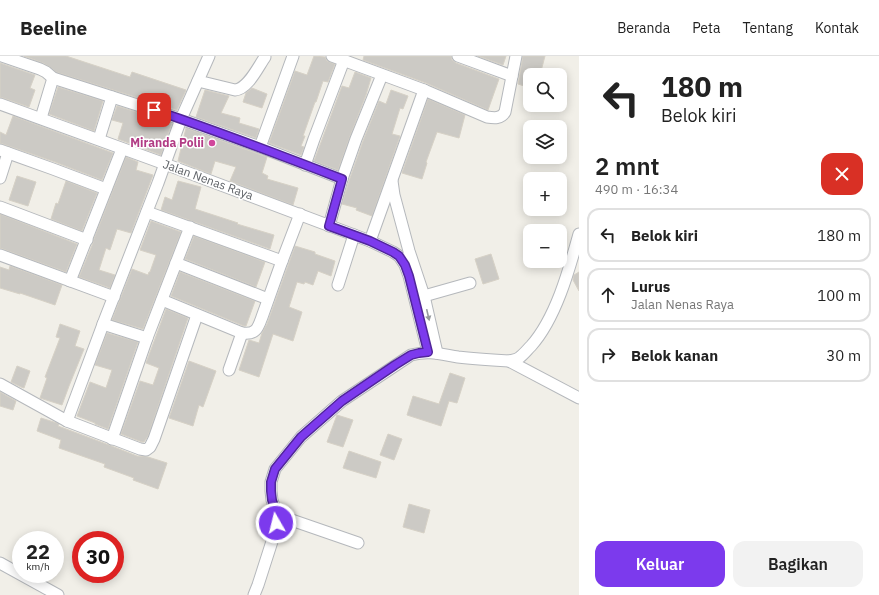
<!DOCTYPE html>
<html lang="id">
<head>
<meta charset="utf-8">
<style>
  body { margin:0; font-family:"IBM Plex Sans",sans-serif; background:#f2f2f2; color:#222; height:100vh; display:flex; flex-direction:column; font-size:15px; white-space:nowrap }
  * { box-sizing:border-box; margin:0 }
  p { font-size:13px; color:#767676 }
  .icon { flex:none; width:22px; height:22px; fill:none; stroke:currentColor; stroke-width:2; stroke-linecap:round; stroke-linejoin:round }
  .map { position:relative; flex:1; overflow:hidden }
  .drawer { display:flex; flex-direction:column; background:#fff; width:300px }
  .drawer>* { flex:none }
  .top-card { background:#fff; color:#222; overflow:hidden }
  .tools { position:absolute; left:523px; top:12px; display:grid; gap:8px }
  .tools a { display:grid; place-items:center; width:44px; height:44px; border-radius:8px; background:#fff; box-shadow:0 2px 10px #0003; font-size:20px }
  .speed { position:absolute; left:12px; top:475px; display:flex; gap:8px; font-size:20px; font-weight:700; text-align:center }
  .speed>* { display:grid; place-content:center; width:52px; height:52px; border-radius:50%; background:#fff; box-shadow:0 2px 10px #0003; line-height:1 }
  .speed small { font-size:10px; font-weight:400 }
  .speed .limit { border:6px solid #d22; background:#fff; color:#111 }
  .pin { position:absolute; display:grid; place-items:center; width:34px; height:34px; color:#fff; margin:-17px; border-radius:8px; box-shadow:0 2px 6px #0006 }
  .me { position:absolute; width:44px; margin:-22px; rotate:352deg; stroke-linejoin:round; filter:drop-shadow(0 0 3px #0008) }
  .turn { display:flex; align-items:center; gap:14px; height:84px; padding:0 16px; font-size:18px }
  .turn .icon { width:52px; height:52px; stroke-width:2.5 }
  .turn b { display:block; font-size:28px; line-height:34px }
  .round { display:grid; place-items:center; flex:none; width:42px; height:42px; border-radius:12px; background:#f2f2f2 }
  .summary { display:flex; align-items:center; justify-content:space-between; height:68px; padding:0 16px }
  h1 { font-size:24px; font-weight:600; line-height:30px }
  .cta { display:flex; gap:8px; margin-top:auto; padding:8px 16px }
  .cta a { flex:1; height:46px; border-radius:12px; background:#7c3aed; color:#fff; font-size:16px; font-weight:600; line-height:46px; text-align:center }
  .cta a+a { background:#f2f2f2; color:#222 }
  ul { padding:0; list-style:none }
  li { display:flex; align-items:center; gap:12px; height:54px; margin:0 8px 6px; padding:0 8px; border:2px solid #e0e0e0; border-radius:12px }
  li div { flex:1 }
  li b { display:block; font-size:15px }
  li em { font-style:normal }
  header { display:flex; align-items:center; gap:24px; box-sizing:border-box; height:56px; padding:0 20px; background:#fff; border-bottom:1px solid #e0e0e0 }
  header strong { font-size:19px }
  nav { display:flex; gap:22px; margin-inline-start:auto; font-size:14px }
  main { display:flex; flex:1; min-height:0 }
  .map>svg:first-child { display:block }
  .building { fill:#cccac5; stroke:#d6d1c6 }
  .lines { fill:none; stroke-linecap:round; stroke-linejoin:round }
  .street-casing { stroke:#b5b8bc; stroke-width:13 }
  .street { stroke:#fff; stroke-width:11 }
  .oneway { fill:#979a9d }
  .route-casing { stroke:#51269a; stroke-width:10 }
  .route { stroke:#7c3aed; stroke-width:7 }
  .hotel-dot { fill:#d1479c; stroke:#fff; stroke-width:1.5 }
  .labels { text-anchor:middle; stroke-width:3; stroke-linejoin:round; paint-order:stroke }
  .hotel-label { font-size:12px; font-weight:bold; fill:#b23c85; stroke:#fff; text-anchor:end }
  .street-label { font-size:12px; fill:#5f6368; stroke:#fff }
</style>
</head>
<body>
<header>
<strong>Beeline</strong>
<nav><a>Beranda</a><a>Peta</a><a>Tentang</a><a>Kontak</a></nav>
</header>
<main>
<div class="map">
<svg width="579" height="539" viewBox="0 0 579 539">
  <rect width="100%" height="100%" fill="#f1efe8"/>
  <g class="building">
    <polygon points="24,0 66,0 130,21 132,16 186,34 177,54 56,16 50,11 43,7"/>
    <polygon points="314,0 325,1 327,5 335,8 328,26 323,25 316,46 315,46 303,80 305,80 301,90 304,91 301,99 269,87 295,15 307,19"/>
    <polygon points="364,0 451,0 452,4 456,7 499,23 488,54 426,27 363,4"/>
    <polygon points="478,0 506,0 503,9"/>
    <polygon points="523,0 545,0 540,19 530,19 530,32 518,28"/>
    <polygon points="0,7 35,19 30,32 35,34 29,51 0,41"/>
    <polygon points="355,16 371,22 366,39 350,80 338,114 314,105 342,30 349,32"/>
    <polygon points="58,31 103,45 94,75 49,58"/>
    <polygon points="252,32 267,38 262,52 243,46 246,37"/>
    <polygon points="205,34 229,40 221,57 240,62 239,67 259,73 256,82 196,61"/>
    <polygon points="391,34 408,40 403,53 400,52 392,78 400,80 372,160 356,154 357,152 342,148 349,125 363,85 379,45 386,48"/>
    <polygon points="428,43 465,59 459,82 437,76 426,106 427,107 422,123 402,117"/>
    <polygon points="117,50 172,67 161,99 118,83 123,67 112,64"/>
    <polygon points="13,60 113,97 102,124 55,106 0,87 0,76 6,79"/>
    <polygon points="186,72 267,101 262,117 268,120 267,123 298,132 293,149 230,125 236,111 215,105 211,118 178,105"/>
    <polygon points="126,101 138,106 136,114 153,119 131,177 117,173 110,194 106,192 99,214 115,219 110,232 79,221 93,187 94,183"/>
    <polygon points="17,120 36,126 28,150 9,144"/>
    <polygon points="66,125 97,137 82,175 51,163 56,147 58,148"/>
    <polygon points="178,125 201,131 195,153 238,167 237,168 274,179 270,193 161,154 165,141 172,144"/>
    <polygon points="0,158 77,188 66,216 0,192"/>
    <polygon points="151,165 181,176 143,273 112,264 132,213 148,219 149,216 150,216 156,199 140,194"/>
    <polygon points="194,180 265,206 256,231 185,203"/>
    <polygon points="295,190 315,196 315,198 335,205 331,220 318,215 313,229 305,226 304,228 297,226 289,251 302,256 293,285 273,278 259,321 239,314 249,284 259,287 262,277 267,268"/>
    <polygon points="491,198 499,223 483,228 475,203"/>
    <polygon points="10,210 62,229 55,249 20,237 20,238 0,232 0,211 9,214"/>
    <polygon points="180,216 255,245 246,270 244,270 171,240"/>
    <polygon points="579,216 579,235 573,224 574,219"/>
    <polygon points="166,253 188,262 148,380 144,386 142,386 121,378 140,325 153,329 159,312 146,307"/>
    <polygon points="60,268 80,275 75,290 84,293 69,330 62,349 40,342 47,322 45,321 60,282 56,281"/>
    <polygon points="107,277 138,286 108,373 95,368 95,367 77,360 90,326 106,332 112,314 95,309"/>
    <polygon points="189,305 216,315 203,351 199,349 193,370 169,362"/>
    <polygon points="17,310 30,315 24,332 21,331 11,326"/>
    <polygon points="450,317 465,322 457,347 449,345 441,370 407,359 413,340 439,348"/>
    <polygon points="0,336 16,345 13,354 0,350"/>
    <polygon points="337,359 353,364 343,391 327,386"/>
    <polygon points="41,362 57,367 59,368 58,370 109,389 137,400 148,401 167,407 158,433 133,424 134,422 104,411 105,408 59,392 61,384 37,375"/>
    <polygon points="388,378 402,383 394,404 380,399"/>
    <polygon points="349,395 381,406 376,422 343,412"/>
    <polygon points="409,448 430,454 424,477 403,471"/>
  </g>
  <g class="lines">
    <g class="street-casing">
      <g id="street">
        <polyline points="2,0 40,13 46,16 53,22 181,63 260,91 342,123"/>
        <path d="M 332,0 L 424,34 L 487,61 C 494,62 501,63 505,56 L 516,0"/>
        <polyline points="458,0 512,20"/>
        <path d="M 198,25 L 235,34 C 248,33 258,11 265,1"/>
        <polyline points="0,48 165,108 370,185 393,196 399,200 405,209 409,220 428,296"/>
        <polyline points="41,62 53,22"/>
        <polyline points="99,83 112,41"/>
        <polyline points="260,91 293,0"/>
        <polyline points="0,94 53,113 106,133"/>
        <polyline points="305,109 314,83 344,4"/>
        <polyline points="0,122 8,97"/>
        <polyline points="392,125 394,139 409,195 424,240 437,297"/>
        <polyline points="0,151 87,184"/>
        <polyline points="147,156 282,205"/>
        <polyline points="329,170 342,123 356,83 382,19"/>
        <polyline points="370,185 424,34"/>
        <polyline points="0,199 114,241"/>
        <polyline points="176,207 268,243"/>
        <polyline points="70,225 122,93"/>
        <polyline points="338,229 354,179"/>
        <polyline points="424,240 470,227"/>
        <path d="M 162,244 L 242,277 C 256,279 258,272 262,261 L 282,205 L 300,158"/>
        <polyline points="103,268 147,282"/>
        <polyline points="509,305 579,342"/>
        <polyline points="229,314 242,277"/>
        <polyline points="0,328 67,365 140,393 146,394 150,391 154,383 197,259"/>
        <polyline points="67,365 105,263 158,127 181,63 209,0"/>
        <polyline points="112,383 147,282 190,171"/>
        <polyline points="277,459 358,487"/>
        <polyline points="0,507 58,539"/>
        <path d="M 254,539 L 258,529 L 275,476 L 277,459 L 272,444 L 271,435 L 271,426 L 275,413 L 301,381 L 342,345 L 411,299 C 429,294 440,298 458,301 C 475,303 492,304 509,305 C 513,304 517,304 520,301 C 524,298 527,294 531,290 C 556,262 569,214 579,178"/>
      </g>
    </g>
    <use href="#street" class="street"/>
  </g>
  <defs><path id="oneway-solid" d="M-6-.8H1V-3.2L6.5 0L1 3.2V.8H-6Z"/></defs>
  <use class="oneway" href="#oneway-solid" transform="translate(428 259) rotate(77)"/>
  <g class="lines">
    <g class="route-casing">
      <path id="route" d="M 154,54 C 218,75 280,99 342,123 L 329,170 L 370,185 L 393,196 L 399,200 L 405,209 L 409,220 L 428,296 L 419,297 L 411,299 L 395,309 L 342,345 L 301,381 L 275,413 L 271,426 L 271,435 L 272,444 L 277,459 L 276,467"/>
    </g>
    <use href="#route" class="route"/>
  </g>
  <circle class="hotel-dot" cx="212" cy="87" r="4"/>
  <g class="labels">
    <g class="hotel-label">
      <text x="204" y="91">Miranda Polii</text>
    </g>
    <g class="street-label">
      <text transform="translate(208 124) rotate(20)" y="4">Jalan Nenas Raya</text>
    </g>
  </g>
</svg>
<div class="tools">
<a><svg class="icon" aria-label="search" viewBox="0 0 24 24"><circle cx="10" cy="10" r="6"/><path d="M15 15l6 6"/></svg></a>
<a><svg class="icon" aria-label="layers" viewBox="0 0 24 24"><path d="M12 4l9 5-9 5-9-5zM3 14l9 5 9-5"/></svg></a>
<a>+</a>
<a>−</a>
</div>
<div class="speed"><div>22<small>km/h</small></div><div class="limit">30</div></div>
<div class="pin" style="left:154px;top:54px;background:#d93025"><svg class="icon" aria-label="arrive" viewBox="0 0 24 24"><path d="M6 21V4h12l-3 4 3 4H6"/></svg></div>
<svg class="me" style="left:276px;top:467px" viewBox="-20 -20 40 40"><circle r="17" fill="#7c3aed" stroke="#fff" stroke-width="3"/><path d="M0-11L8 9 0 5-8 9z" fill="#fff"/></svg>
</div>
<section class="drawer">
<div class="top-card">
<div class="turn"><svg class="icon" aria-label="left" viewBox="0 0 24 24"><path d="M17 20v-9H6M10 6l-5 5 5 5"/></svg><div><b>180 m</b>Belok kiri</div></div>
</div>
<div class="summary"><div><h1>2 mnt</h1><p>490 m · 16:34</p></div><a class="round" style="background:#d93025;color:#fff"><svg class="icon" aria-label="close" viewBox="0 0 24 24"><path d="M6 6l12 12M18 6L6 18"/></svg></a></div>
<ul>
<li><svg class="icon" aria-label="left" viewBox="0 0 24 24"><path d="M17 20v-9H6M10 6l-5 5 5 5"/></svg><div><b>Belok kiri</b></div><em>180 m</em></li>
<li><svg class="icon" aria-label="ahead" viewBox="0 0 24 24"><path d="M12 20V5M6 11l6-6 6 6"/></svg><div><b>Lurus</b><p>Jalan Nenas Raya</p></div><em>100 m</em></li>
<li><svg class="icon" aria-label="right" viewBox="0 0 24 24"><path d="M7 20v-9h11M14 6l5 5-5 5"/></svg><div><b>Belok kanan</b></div><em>30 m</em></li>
</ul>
<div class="cta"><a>Keluar</a><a>Bagikan</a></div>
</section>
</main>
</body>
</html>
